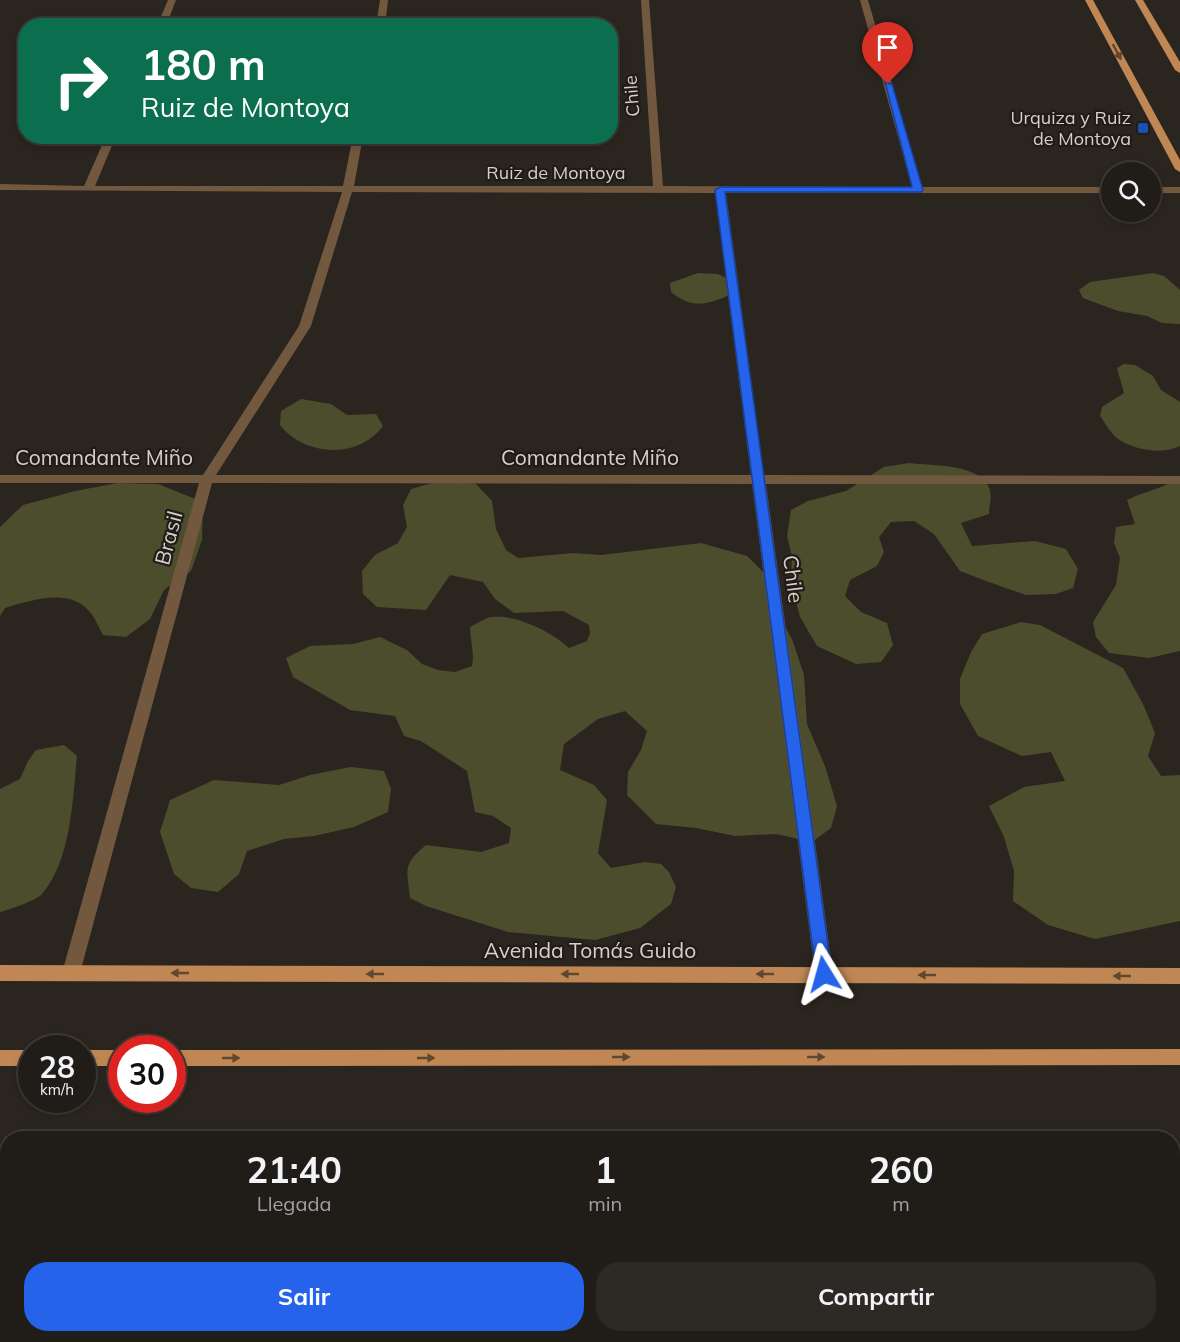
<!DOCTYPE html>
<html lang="es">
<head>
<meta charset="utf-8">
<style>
  body { margin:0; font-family:Mulish,sans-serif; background:#2d2924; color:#f1f3f6; height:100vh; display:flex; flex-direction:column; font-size:22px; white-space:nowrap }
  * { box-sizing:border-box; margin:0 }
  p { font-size:20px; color:#a2a1a1 }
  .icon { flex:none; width:33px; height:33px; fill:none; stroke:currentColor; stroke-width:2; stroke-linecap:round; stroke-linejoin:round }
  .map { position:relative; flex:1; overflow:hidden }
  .sheet { position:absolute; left:0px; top:1131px; width:1180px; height:212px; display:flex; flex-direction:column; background:#201c17; border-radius:24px 24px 0 0; box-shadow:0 3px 9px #0003,0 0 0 2px #3d3a36 }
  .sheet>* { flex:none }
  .banner { position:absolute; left:18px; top:18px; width:600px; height:126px; border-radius:24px; box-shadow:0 3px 9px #0003,0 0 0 2px #3d3a36; background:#0b6e4f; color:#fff; overflow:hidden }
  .controls { position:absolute; left:1101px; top:162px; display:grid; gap:12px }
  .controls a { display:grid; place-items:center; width:60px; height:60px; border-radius:50%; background:#201c17; box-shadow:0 3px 9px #0003,0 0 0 2px #3d3a36; font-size:30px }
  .speed { position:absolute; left:18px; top:1035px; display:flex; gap:12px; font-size:30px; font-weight:700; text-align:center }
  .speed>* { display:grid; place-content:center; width:78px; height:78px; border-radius:50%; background:#201c17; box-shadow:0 3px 9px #0003,0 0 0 2px #3d3a36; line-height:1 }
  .speed small { font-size:15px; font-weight:400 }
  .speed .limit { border:9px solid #d22; background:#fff; color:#111 }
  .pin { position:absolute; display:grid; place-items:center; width:51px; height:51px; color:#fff; margin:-62px -26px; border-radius:50% 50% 50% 0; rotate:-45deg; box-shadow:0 0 6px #0007 }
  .pin .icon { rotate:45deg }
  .me { position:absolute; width:66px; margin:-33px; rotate:352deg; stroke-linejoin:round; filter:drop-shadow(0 0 4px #0008) }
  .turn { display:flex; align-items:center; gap:21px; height:126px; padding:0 24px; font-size:27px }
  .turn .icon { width:78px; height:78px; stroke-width:2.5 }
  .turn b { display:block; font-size:42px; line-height:51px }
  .eta { display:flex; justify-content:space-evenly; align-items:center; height:102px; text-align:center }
  .eta b { font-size:36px; font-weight:700; line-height:42px }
  .cta { display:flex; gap:12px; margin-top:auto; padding:12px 24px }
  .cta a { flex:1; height:69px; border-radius:24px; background:#2563eb; color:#fff; font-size:24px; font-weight:700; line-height:69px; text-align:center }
  .cta a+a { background:#2d2924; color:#f1f3f6 }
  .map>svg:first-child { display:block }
  .green { fill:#4c4d2c }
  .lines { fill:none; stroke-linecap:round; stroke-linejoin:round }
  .minor { fill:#735840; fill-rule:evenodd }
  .major { fill:#c08755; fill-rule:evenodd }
  .oneway { fill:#61472f }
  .route { fill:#2563eb; stroke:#184099; stroke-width:1.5 }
  .transit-dot { fill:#1a4fb4; stroke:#211c16; stroke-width:2 }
  .labels { text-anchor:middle; stroke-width:4.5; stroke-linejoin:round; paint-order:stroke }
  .far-street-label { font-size:18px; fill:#d4d0cc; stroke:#211c16 }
  .far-poi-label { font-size:18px; fill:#d4d0cc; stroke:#211c16; text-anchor:end }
  .street-label { font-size:21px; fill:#d4d0cc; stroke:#211c16 }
</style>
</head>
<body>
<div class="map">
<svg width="1180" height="1342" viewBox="0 0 1180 1342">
  <rect width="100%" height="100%" fill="#2b251f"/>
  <g class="green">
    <path d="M 698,273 L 718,274 L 734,282 L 730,295 C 706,305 692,309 671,292 L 670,283 Z"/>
    <polygon points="1153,273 1164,276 1180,290 1180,324 1162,323 1147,316 1118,311 1083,298 1079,290 1090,282"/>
    <path d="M 1124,364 L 1135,365 L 1153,376 L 1161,390 L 1180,402 L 1180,446 C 1163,455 1134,450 1118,439 C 1111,434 1105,423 1100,416 L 1102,407 L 1124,393 L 1117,368 Z"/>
    <path d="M 301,399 L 331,404 L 347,415 L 376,414 L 383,426 C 358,460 304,456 280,425 L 281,411 Z"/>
    <path d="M 909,463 C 932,466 982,463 990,490 C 992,497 989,507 989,514 L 961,523 L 972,546 L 1035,541 L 1066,549 L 1078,569 L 1073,588 L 1056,594 L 1026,595 L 986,581 L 960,571 L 934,534 L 914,521 L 891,522 L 879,537 L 884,552 L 877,566 L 850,580 L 845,596 L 861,612 L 887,623 L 893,645 L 881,662 L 856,664 L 817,646 L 800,617 L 791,582 L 792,556 L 787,536 L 791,510 L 808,501 L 846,491 L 884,467 Z"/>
    <path d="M 1180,477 L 1180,651 L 1149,658 L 1109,653 L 1096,637 L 1093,622 L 1116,585 L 1120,558 L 1114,543 L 1116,527 L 1135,524 L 1127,500 C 1144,491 1166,488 1180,477 Z"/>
    <path d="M 443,480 L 476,484 L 492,501 L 496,529 L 506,550 L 518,558 L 573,553 L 601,555 L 701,543 L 747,556 L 770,579 L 776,611 L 792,639 L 804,675 L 807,724 L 825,766 L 837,806 L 831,828 L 812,842 L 776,834 L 735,836 L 696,828 L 656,824 L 627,795 L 628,772 L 641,750 L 647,731 L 625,711 L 598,719 L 564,744 L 560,770 L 594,785 L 607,800 L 598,853 L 611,868 L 645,862 L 661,864 L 669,872 L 676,887 L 671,904 L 640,928 L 595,940 L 508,932 L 426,906 L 410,898 C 407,869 402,865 426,845 L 481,852 L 509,843 L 511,828 L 493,816 L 475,812 L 467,771 L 421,741 L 404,736 L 395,716 L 350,710 L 293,677 L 286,658 L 310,646 L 353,644 L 380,637 L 407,650 L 422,664 L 438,670 L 455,672 L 472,666 C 475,654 470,640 470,627 C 476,624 485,618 492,617 C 515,614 553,632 569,648 L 587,641 L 590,633 L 589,625 L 563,611 L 514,613 L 495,599 L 483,582 L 450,575 L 426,610 L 377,607 L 363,594 L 362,571 L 375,555 L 398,543 L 407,527 L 403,505 L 411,489 Z"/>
    <path d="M 118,483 L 158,484 L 203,502 L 202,540 L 191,571 L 164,590 L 150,619 L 126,637 L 103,635 C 99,628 95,617 89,611 C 68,587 30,601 5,608 L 0,616 L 0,527 L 23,505 L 75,491 Z"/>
    <polygon points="1021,622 1040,625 1123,668 1143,704 1155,733 1148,756 1161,776 1180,775 1180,921 1095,939 1048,925 1013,901 1014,871 1004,837 989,806 1024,787 1065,781 1051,752 1022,756 978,736 960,704 960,679 971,652 982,634"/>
    <path d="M 64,745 L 77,756 C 73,798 71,861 42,894 C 37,900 9,910 0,912 L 0,789 L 20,779 L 28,761 L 36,750 Z"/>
    <polygon points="351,767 384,771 391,789 388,812 354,827 314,836 284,839 247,851 239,874 218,892 191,888 174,874 160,832 170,800 214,780 279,785 310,775"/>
  </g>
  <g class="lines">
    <g class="minor">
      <polygon points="168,0 176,0 166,26 157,26"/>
      <polygon points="380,0 388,0 385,26 376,26"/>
      <path d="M 641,0 L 649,0 L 663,186 L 912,187 L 860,0 L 868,0 L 922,187 L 1112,187 L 1112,193 L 726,193 L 764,475 L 1180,476 L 1180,484 L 766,484 L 833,974 L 830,979 L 824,982 L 818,979 L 815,974 L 752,484 L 212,483 L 80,973 L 77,978 L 71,981 L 65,978 L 62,973 L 199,483 L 0,483 L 0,475 L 203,475 L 299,326 L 342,192 L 0,190 L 0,184 L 84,186 L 106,136 L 116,136 L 95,186 L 343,186 L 353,136 L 363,136 L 354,186 L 653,186 ZM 352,192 L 715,193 L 751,475 L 216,475 L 311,326 Z"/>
      <rect x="1150" y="187" width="30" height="6"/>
    </g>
    <g class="major">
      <polygon points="1085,0 1093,0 1180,160 1180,172 1175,169"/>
      <polygon points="1135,0 1143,0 1180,62 1180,73 1175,70"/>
      <polygon points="0,965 1180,968 1180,984 0,981"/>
      <polygon points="1180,1049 1180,1065 172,1066 172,1050"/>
      <rect x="0" y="1050" width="32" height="16"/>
      <rect x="82" y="1050" width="40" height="16"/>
    </g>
  </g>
  <defs><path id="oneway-solid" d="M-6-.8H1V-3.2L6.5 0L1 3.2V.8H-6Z" transform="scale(1.5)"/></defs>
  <g class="oneway">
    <use href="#oneway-solid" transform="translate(1117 52) rotate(62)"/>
    <use href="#oneway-solid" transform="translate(180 973) rotate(-180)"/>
    <use href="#oneway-solid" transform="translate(375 974) rotate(-180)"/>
    <use href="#oneway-solid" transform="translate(570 974) rotate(-180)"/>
    <use href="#oneway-solid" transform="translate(765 974) rotate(-180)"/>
    <use href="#oneway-solid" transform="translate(927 975) rotate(-180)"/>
    <use href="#oneway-solid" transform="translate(1122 976) rotate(-180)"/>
    <use href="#oneway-solid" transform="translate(621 1057)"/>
    <use href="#oneway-solid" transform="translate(816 1057)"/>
    <use href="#oneway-solid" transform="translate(231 1058)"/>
    <use href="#oneway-solid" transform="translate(426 1058)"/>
  </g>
  <polygon class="route" points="885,82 892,84 923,190 921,192 725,192 832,974 830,979 824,981 818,979 816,974 715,190 720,187 912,187"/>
  <rect class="transit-dot" x="1137" y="122" width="12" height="12" rx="3"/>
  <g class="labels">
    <g class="far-street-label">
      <text transform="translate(632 96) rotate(-94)" y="6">Chile</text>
      <text x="556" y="179">Ruiz de Montoya</text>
    </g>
    <g class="far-poi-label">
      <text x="1131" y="124">Urquiza y Ruiz<tspan x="1131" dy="21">de Montoya</tspan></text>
    </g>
    <g class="street-label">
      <text x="104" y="465">Comandante Miño</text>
      <text x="590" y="465">Comandante Miño</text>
      <text transform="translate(169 538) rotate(-75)" y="7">Brasil</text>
      <text transform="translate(793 579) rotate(83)" y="7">Chile</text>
      <text x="590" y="958">Avenida Tomás Guido</text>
    </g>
  </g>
</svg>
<div class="controls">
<a><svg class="icon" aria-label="search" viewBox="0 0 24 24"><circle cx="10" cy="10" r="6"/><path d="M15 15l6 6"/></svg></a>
</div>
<div class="speed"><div>28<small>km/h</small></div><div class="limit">30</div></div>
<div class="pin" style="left:888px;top:84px;background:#d93025"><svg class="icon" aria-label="arrive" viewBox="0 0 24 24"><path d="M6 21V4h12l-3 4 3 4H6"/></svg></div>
<svg class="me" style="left:824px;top:974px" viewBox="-20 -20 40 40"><path d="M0-17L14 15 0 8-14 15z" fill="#2563eb" stroke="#fff" stroke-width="4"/></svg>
<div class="banner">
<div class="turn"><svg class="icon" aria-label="right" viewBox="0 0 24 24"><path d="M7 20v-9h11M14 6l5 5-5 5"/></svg><div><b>180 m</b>Ruiz de Montoya</div></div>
</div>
<section class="sheet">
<div class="eta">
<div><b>21:40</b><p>Llegada</p></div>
<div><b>1</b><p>min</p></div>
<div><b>260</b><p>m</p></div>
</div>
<div class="cta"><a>Salir</a><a>Compartir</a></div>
</section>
</div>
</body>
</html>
